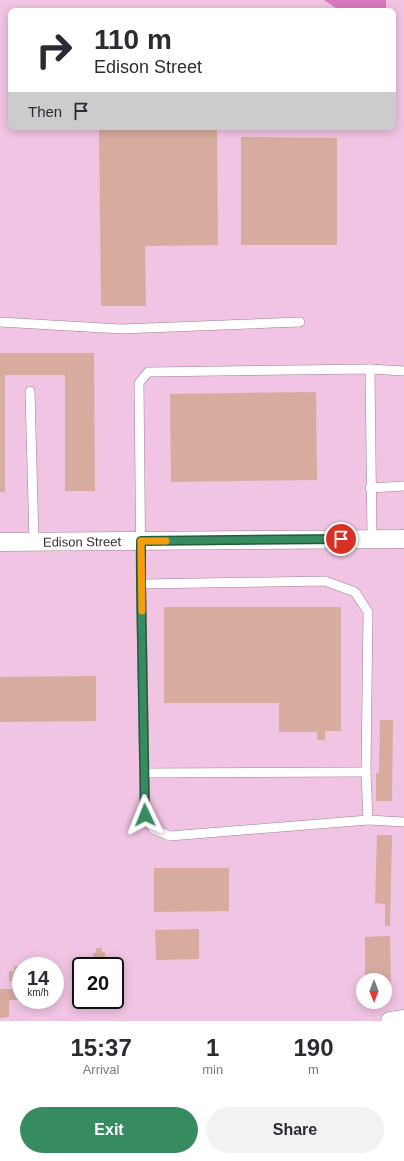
<!DOCTYPE html>
<html lang="en">
<head>
<meta charset="utf-8">
<style>
  body { margin:0; font-family:Arial,sans-serif; background:#f2f2f3; color:#2b2b33; height:100vh; display:flex; flex-direction:column; font-size:15px; white-space:nowrap }
  * { box-sizing:border-box; margin:0 }
  p { font-size:13px; color:#7c7c81 }
  .icon { flex:none; width:22px; height:22px; fill:none; stroke:currentColor; stroke-width:2; stroke-linecap:round; stroke-linejoin:round }
  .map { position:relative; height:1021px; overflow:hidden }
  .details { display:flex; flex-direction:column; background:#fff; flex:1 }
  .details>* { flex:none }
  .top-card { position:absolute; left:8px; top:8px; width:388px; height:122px; border-radius:8px; box-shadow:0 2px 10px #0003; background:#fff; color:#2b2b33; overflow:hidden }
  .needle { width:26px; rotate:180deg }
  .controls { position:absolute; left:356px; top:973px; display:grid; gap:8px }
  .controls a { display:grid; place-items:center; width:36px; height:36px; border-radius:50%; background:#fff; box-shadow:0 2px 10px #0003; font-size:20px }
  .speed { position:absolute; left:12px; top:957px; display:flex; gap:8px; font-size:20px; font-weight:700; text-align:center }
  .speed>* { display:grid; place-content:center; width:52px; height:52px; border-radius:50%; background:#fff; box-shadow:0 2px 10px #0003; line-height:1 }
  .speed small { font-size:10px; font-weight:400 }
  .speed .limit { border:2px solid #111; border-radius:6px; background:#fff; color:#111 }
  .pin { position:absolute; display:grid; place-items:center; width:34px; height:34px; color:#fff; margin:-17px; border:2px solid #fff; border-radius:50%; box-shadow:0 1px 4px #0007 }
  .me { position:absolute; width:44px; margin:-22px; rotate:358deg; stroke-linejoin:round; filter:drop-shadow(0 0 3px #0008) }
  .turn { display:flex; align-items:center; gap:14px; height:84px; padding:0 20px; font-size:18px }
  .turn .icon { width:52px; height:52px; stroke-width:2.5 }
  .turn b { display:block; font-size:28px; line-height:34px }
  .then { display:flex; align-items:center; height:38px; padding:0 20px; background:#0003; gap:8px; font-size:15px }
  .eta { display:flex; justify-content:space-evenly; align-items:center; height:68px; text-align:center }
  .eta b { font-size:24px; font-weight:700; line-height:28px }
  .button { display:flex; gap:8px; margin-top:auto; padding:8px 20px }
  .button a { flex:1; height:46px; border-radius:24px; background:#368c60; color:#fff; font-size:16px; font-weight:700; line-height:46px; text-align:center }
  .button a+a { background:#f2f2f3; color:#2b2b33 }
  .map>svg:first-child { display:block }
  .built { fill:#f0c4e2; fill-rule:evenodd }
  .water { fill:#d97ac0 }
  .building { fill:#d7ab9e }
  .lines { fill:none; stroke-linecap:round; stroke-linejoin:round }
  .service-casing { stroke:#a17e96; stroke-width:10 }
  .minor-casing { stroke:#a17e96; stroke-width:19 }
  .service { stroke:#fff; stroke-width:9 }
  .minor { stroke:#fff; stroke-width:18 }
  .route-casing { stroke:#235b3e; stroke-width:10 }
  .route { stroke:#368c60; stroke-width:7 }
  .slow { stroke:#f59e0b; stroke-width:7 }
  .labels { text-anchor:middle; stroke-width:3; stroke-linejoin:round; paint-order:stroke }
  .street-label { font-size:13px; fill:#3c2d37; stroke:#fce4f4 }
</style>
</head>
<body>
<div class="map">
<svg width="404" height="1021" viewBox="0 0 404 1021">
  <rect width="100%" height="100%" fill="#f8d2ec"/>
  <path class="built" d="M 0,0 L 404,0 L 404,1021 L 0,1021 ZM 11,11 L 393,11 L 393,127 L 11,127 ZM 21,966 L 55,966 L 55,1000 L 21,1000 ZM 81,966 L 115,966 L 115,1000 L 81,1000 ZM 363,980 L 385,980 L 385,1002 L 363,1002 Z"/>
  <polygon class="water" points="324,0 386,0 386,11 340,11"/>
  <g class="building">
    <polygon points="99,127 217,127 218,245 145,246 146,306 101,306"/>
    <polygon points="241,137 337,138 337,245 241,245"/>
    <polygon points="0,353 94,353 95,491 65,491 65,375 5,375 5,492 0,492"/>
    <polygon points="316,392 317,480 171,482 170,394"/>
    <polygon points="164,607 341,607 341,731 325,731 325,740 317,740 317,732 279,732 279,703 164,703"/>
    <polygon points="96,676 96,721 0,722 0,677"/>
    <polygon points="380,720 393,720 392,801 376,801 376,773 379,773"/>
    <polygon points="377,835 392,835 390,926 385,926 385,904 375,903"/>
    <polygon points="154,868 229,868 229,911 154,912"/>
    <polygon points="199,929 199,959 156,960 155,930"/>
    <polygon points="390,936 391,985 385,985 385,980 365,980 365,937"/>
    <polygon points="96,948 102,948 102,953 105,952 106,964 102,965 103,966 96,966 96,964 94,964 93,953 96,953"/>
    <polygon points="14,966 21,966 21,1000 9,1000 9,1017 0,1018 0,989 15,989 15,981 9,981 9,971 14,971"/>
    <rect x="115" y="982" width="4" height="12"/>
  </g>
  <g class="lines">
    <g class="service-casing">
      <g id="service">
        <polyline points="0,322 121,329 300,322"/>
        <polyline points="370,369 404,371"/>
        <polyline points="30,391 34,542"/>
        <polyline points="370,488 404,486"/>
        <polyline points="372,539 370,369 148,372 139,383 141,584 325,581 355,592 368,612 366,772 368,820 404,822"/>
        <polyline points="141,584 145,815 153,829 170,836 368,820"/>
        <polyline points="144,773 366,772"/>
      </g>
    </g>
    <g class="minor-casing">
      <g id="minor">
        <path id="s1" d="M 0,542 L 404,539"/>
        <polyline points="390,1021 404,1019"/>
      </g>
    </g>
    <use href="#service" class="service"/>
    <use href="#minor" class="minor"/>
  </g>
  <g class="lines">
    <g class="route-casing">
      <polyline id="route" points="145,815 141,584 141,541 341,539"/>
    </g>
    <use href="#route" class="route"/>
    <polyline class="slow" points="142,611 141,541 166,541"/>
  </g>
  <g class="labels">
    <g class="street-label">
      <text dy="5" stroke="none"><textPath href="#s1" startOffset="82">Edison Street</textPath></text>
    </g>
  </g>
</svg>
<div class="controls">
<a><svg class="needle" viewBox="-14 -14 28 28"><path d="M0-13l5 13h-10z" fill="#e53935"/><path d="M0 13l5-13h-10z" fill="#7c7c81"/></svg></a>
</div>
<div class="speed"><div>14<small>km/h</small></div><div class="limit">20</div></div>
<div class="pin" style="left:341px;top:539px;background:#d93025"><svg class="icon" aria-label="arrive" viewBox="0 0 24 24"><path d="M6 21V4h12l-3 4 3 4H6"/></svg></div>
<svg class="me" style="left:145px;top:815px" viewBox="-20 -20 40 40"><path d="M0-17L14 15 0 8-14 15z" fill="#368c60" stroke="#fff" stroke-width="4"/></svg>
<div class="top-card">
<div class="turn"><svg class="icon" aria-label="right" viewBox="0 0 24 24"><path d="M7 20v-9h11M14 6l5 5-5 5"/></svg><div><b>110 m</b>Edison Street</div></div>
<div class="then">Then<svg class="icon" aria-label="arrive" viewBox="0 0 24 24"><path d="M6 21V4h12l-3 4 3 4H6"/></svg></div>
</div>
</div>
<section class="details">
<div class="eta">
<div><b>15:37</b><p>Arrival</p></div>
<div><b>1</b><p>min</p></div>
<div><b>190</b><p>m</p></div>
</div>
<div class="button"><a>Exit</a><a>Share</a></div>
</section>
</body>
</html>
